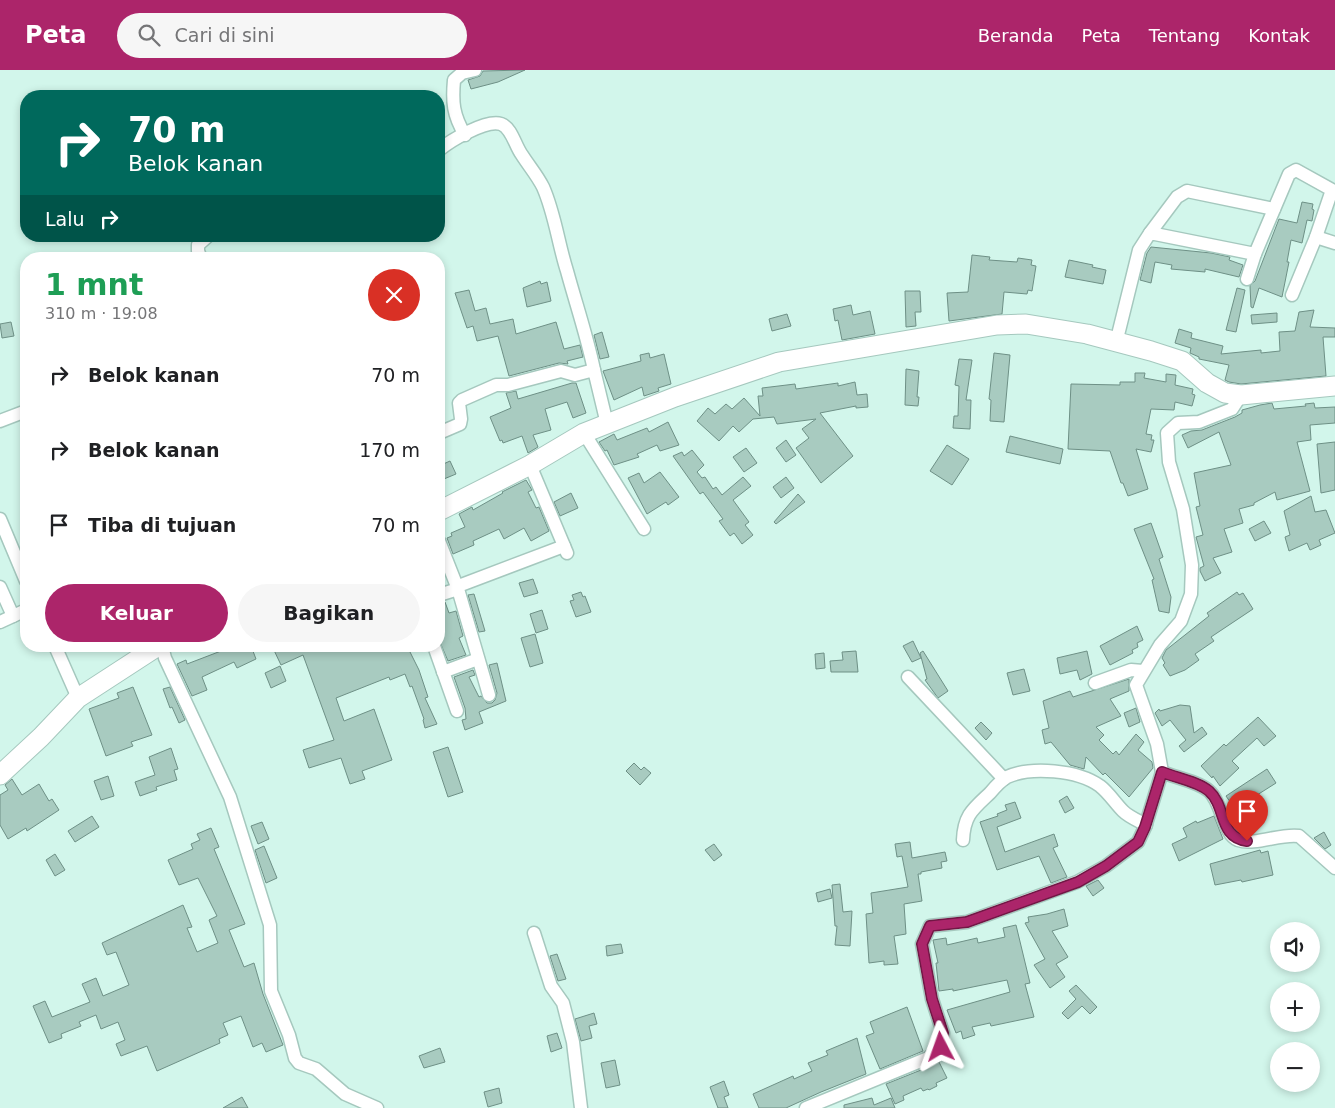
<!DOCTYPE html>
<html lang="id">
<head>
<meta charset="utf-8">
<style>
  body { margin:0; font-family:"DejaVu Sans",sans-serif; background:#f6f6f6; color:#202124; height:100vh; display:flex; flex-direction:column; font-size:19px; white-space:nowrap }
  * { box-sizing:border-box; margin:0 }
  p { font-size:16px; color:#757577 }
  .icon { flex:none; width:28px; height:28px; fill:none; stroke:currentColor; stroke-width:2; stroke-linecap:round; stroke-linejoin:round }
  .map { position:relative; flex:1; overflow:hidden }
  .side { position:absolute; left:20px; top:182px; width:425px; height:400px; display:flex; flex-direction:column; background:#fff; border-radius:20px; box-shadow:0 2px 8px #0003 }
  .side>* { flex:none }
  .hud { position:absolute; left:20px; top:20px; width:425px; height:152px; border-radius:20px; box-shadow:0 2px 8px #0003; background:#00695c; color:#fff; overflow:hidden }
  .buttons { position:absolute; left:1270px; top:852px; display:grid; gap:10px }
  .buttons a { display:grid; place-items:center; width:50px; height:50px; border-radius:50%; background:#fff; box-shadow:0 2px 8px #0003; font-size:25px }
  .pin { position:absolute; display:grid; place-items:center; width:42px; height:42px; color:#fff; margin:-51px -21px; border-radius:50% 50% 50% 0; rotate:-45deg; box-shadow:0 0 5px #0007 }
  .pin .icon { rotate:45deg }
  .me { position:absolute; width:55px; margin:-28px; rotate:356deg; stroke-linejoin:round; filter:drop-shadow(0 0 4px #0008) }
  .turn { display:flex; align-items:center; gap:18px; height:105px; padding:0 25px; font-size:22px }
  .turn .icon { width:65px; height:65px; stroke-width:2.5 }
  .turn b { display:block; font-size:35px; line-height:42px }
  .then { display:flex; align-items:center; height:48px; padding:0 25px; background:#0003; gap:10px; font-size:19px }
  .round { display:grid; place-items:center; flex:none; width:52px; height:52px; border-radius:26px; background:#f6f6f6 }
  .headline { display:flex; align-items:center; justify-content:space-between; height:85px; padding:0 25px }
  h1 { font-size:30px; font-weight:700; line-height:38px; color:#1e9e55 }
  .action { display:flex; gap:10px; margin-top:auto; padding:10px 25px }
  .action a { flex:1; height:58px; border-radius:30px; background:#ac256a; color:#fff; font-size:20px; font-weight:700; line-height:58px; text-align:center }
  .action a+a { background:#f6f6f6; color:#202124 }
  ul { padding:0; list-style:none }
  li { display:flex; align-items:center; gap:15px; height:75px; padding:0 25px }
  li div { flex:1 }
  li b { display:block; font-size:19px }
  li em { font-style:normal }
  header { display:flex; align-items:center; gap:30px; box-sizing:border-box; height:70px; padding:0 25px; background:#ac256a; color:#fff }
  header strong { font-size:24px }
  nav { display:flex; gap:28px; margin-inline-start:auto; font-size:18px }
  .search { width:350px; height:45px; background:#f6f6f6; display:flex; align-items:center; gap:12px; box-sizing:border-box; padding:0 18px; border-radius:28px; color:#757577; font-size:19px }
  .map>svg:first-child { display:block }
  .building { fill:#a8cbc0; stroke:#6e9086 }
  .lines { fill:none; stroke-linecap:round; stroke-linejoin:round }
  .minor-casing { stroke:#a5c8be; stroke-width:15 }
  .secondary-casing { stroke:#a5c8be; stroke-width:21 }
  .minor { stroke:#fff; stroke-width:12 }
  .secondary { stroke:#fff; stroke-width:19 }
  .route-casing { stroke:#701845; stroke-width:12 }
  .route { stroke:#ac256a; stroke-width:9 }
</style>
</head>
<body>
<header>
<strong>Peta</strong>
<div class="search"><svg class="icon" aria-label="search" viewBox="0 0 24 24"><circle cx="10" cy="10" r="6"/><path d="M15 15l6 6"/></svg>Cari di sini</div>
<nav><a>Beranda</a><a>Peta</a><a>Tentang</a><a>Kontak</a></nav>
</header>
<div class="map">
<svg width="1335" height="1038" viewBox="0 0 1335 1038">
  <rect width="100%" height="100%" fill="#d2f6eb"/>
  <g class="building">
    <polygon points="525,0 498,12 471,19 468,10 480,6 483,1"/>
    <polygon points="1302,132 1313,134 1312,139 1314,140 1312,151 1307,150 1302,173 1291,170 1287,192 1289,192 1282,227 1259,218 1253,238 1251,237 1250,216 1255,211 1279,149 1297,153"/>
    <polygon points="1151,177 1211,183 1230,187 1229,190 1243,195 1239,207 1205,199 1205,202 1171,199 1172,195 1155,192 1151,213 1140,210 1147,183"/>
    <polygon points="972,185 990,187 989,190 1017,192 1018,188 1032,190 1031,195 1036,196 1032,221 1028,220 1027,224 1004,222 1002,244 949,251 947,223 968,222"/>
    <polygon points="1069,190 1093,195 1092,197 1106,200 1103,214 1065,207"/>
    <polygon points="540,211 541,214 547,212 551,231 527,237 523,218"/>
    <polygon points="1237,218 1245,220 1236,262 1226,260"/>
    <polygon points="469,220 475,241 486,238 490,254 513,249 516,264 556,252 564,279 580,275 583,287 567,291 568,294 559,293 509,306 498,266 477,271 473,256 467,258 455,223"/>
    <polygon points="905,221 920,221 921,242 915,242 916,256 906,257"/>
    <polygon points="851,235 853,245 870,241 875,264 842,270 838,250 835,251 833,239"/>
    <polygon points="1314,240 1310,257 1335,258 1335,267 1323,267 1326,306 1241,314 1229,312 1225,310 1229,295 1199,289 1199,287 1190,283 1191,278 1175,273 1179,259 1192,263 1191,268 1223,276 1221,284 1261,280 1261,283 1280,281 1279,262 1295,261 1299,242"/>
    <polygon points="1277,243 1277,252 1252,254 1251,245"/>
    <polygon points="787,244 791,256 772,261 769,249"/>
    <polygon points="11,252 14,266 2,268 0,254"/>
    <polygon points="602,262 609,287 600,289 594,265"/>
    <polygon points="649,283 650,288 664,284 671,314 658,318 659,321 644,326 642,317 614,330 603,301 641,291 640,285"/>
    <polygon points="994,283 1010,285 1004,352 990,351 991,330 989,329"/>
    <polygon points="959,289 972,290 966,330 971,330 970,359 953,358 954,346 958,346 959,316 955,315"/>
    <polygon points="906,299 919,301 917,327 919,327 918,336 905,335"/>
    <polygon points="1135,303 1145,303 1144,308 1166,312 1166,304 1176,305 1175,315 1193,319 1192,324 1195,325 1192,336 1175,332 1174,340 1151,339 1146,364 1152,365 1151,370 1154,370 1151,382 1136,379 1148,419 1128,426 1123,413 1121,413 1110,381 1068,379 1071,314 1120,315 1120,312 1135,312"/>
    <polygon points="855,312 857,325 867,324 868,337 856,338 856,336 820,343 853,386 821,413 796,378 809,368 802,359 816,349 777,354 774,347 753,349 739,362 733,356 719,371 697,351 708,338 715,344 726,334 732,339 744,328 760,346 758,326 763,326 762,318 795,314 796,319 838,313 838,316"/>
    <polygon points="572,313 576,313 586,343 573,348 567,332 545,339 551,360 533,365 538,377 528,383 522,366 503,373 502,370 500,371 490,347 511,338 506,323 516,321 518,329"/>
    <polygon points="1272,333 1274,339 1306,336 1305,334 1314,333 1315,338 1335,337 1335,353 1310,355 1311,370 1297,372 1310,421 1277,430 1275,422 1254,433 1254,435 1239,439 1243,453 1224,459 1232,482 1213,488 1221,503 1205,511 1200,501 1200,498 1204,496 1196,467 1203,465 1196,437 1200,436 1194,403 1231,395 1219,362 1188,378 1182,365 1191,361 1202,360 1235,347 1242,343 1242,340 1260,335"/>
    <polygon points="668,352 679,375 660,381 657,375 637,384 639,387 614,395 607,380 605,381 599,372 614,364 617,370 647,358 649,362"/>
    <polygon points="1010,366 1063,379 1060,394 1006,382"/>
    <polygon points="786,370 796,385 786,392 776,378"/>
    <polygon points="1335,372 1335,420 1321,423 1317,374"/>
    <polygon points="947,375 969,389 952,415 930,401"/>
    <polygon points="746,378 757,393 744,402 733,387"/>
    <polygon points="692,380 704,395 697,402 702,408 705,407 713,419 716,417 722,425 743,407 751,416 733,430 749,452 745,455 753,465 742,474 734,463 730,466 719,451 723,449 703,422 700,424 673,386 682,382 684,386"/>
    <polygon points="450,391 456,404 439,411 439,396"/>
    <polygon points="660,402 679,427 668,435 666,432 647,444 628,408 639,403 644,413"/>
    <polygon points="786,407 794,418 781,428 773,417"/>
    <polygon points="526,410 532,420 528,422 536,438 539,437 549,461 531,471 524,458 504,469 499,459 473,471 474,475 453,484 447,468 452,466 451,463 465,457 459,444 472,437 473,440 503,423 502,422"/>
    <polygon points="571,423 578,438 560,446 554,432"/>
    <polygon points="798,424 805,432 776,454 774,452"/>
    <polygon points="1311,426 1315,442 1326,440 1335,463 1319,470 1321,475 1310,480 1307,473 1289,481 1285,467 1290,465 1284,441"/>
    <polygon points="1264,451 1271,463 1255,471 1249,459"/>
    <polygon points="1151,453 1163,487 1159,489 1171,527 1169,543 1159,541 1152,510 1154,509 1134,459"/>
    <polygon points="533,509 538,523 524,527 519,513"/>
    <polygon points="581,522 583,527 585,526 591,542 576,547 570,531 574,530 572,525"/>
    <polygon points="1237,522 1239,525 1243,523 1253,539 1211,567 1214,571 1195,584 1199,590 1185,600 1170,606 1163,595 1165,593 1162,588 1166,580 1209,546 1207,543"/>
    <polygon points="474,524 485,561 479,562 468,525"/>
    <polygon points="445,532 449,543 456,541 463,566 459,568 466,585 448,591 439,570 439,533"/>
    <polygon points="542,540 548,559 536,563 530,544"/>
    <polygon points="1137,556 1143,570 1137,573 1138,577 1132,580 1133,583 1110,595 1100,576"/>
    <polygon points="535,564 543,593 530,597 521,568"/>
    <polygon points="913,571 921,588 912,592 903,576"/>
    <polygon points="234,576 251,576 256,589 237,598 234,592 202,607 207,620 192,626 177,594 186,590 187,594"/>
    <polygon points="272,576 407,576 419,600 428,627 425,628 437,654 425,658 423,650 424,649 412,616 410,617 405,604 390,610 389,607 336,628 344,651 374,639 392,690 362,701 365,709 350,714 341,688 309,698 303,680 334,670 303,585 281,595"/>
    <polygon points="856,581 858,602 831,602 830,591 843,590 842,582"/>
    <polygon points="923,581 948,621 938,628 925,610 927,609 920,583"/>
    <polygon points="1087,581 1092,604 1080,610 1077,600 1060,604 1057,588"/>
    <polygon points="824,583 825,598 816,599 815,584"/>
    <polygon points="497,593 506,631 479,642 483,653 465,660 462,650 466,649 465,638 454,607 473,600 475,605 469,607 479,627 481,626 487,633 492,633 495,630 497,623 489,595"/>
    <polygon points="280,596 286,611 271,618 265,603"/>
    <polygon points="1024,599 1030,621 1013,625 1007,603"/>
    <polygon points="1129,609 1129,621 1110,629 1121,646 1096,657 1104,665 1099,670 1113,684 1116,681 1119,685 1136,664 1144,672 1138,680 1152,692 1153,698 1129,727 1105,703 1103,705 1086,687 1084,699 1070,695 1051,672 1045,674 1042,660 1049,658 1043,631 1070,621 1073,627"/>
    <polygon points="133,617 152,665 131,672 133,676 106,686 89,639 119,628 117,623"/>
    <polygon points="170,617 185,650 179,653 172,637 170,638 163,619"/>
    <polygon points="1180,635 1190,636 1194,663 1202,657 1207,664 1184,682 1179,676 1186,670 1170,650 1162,656 1155,643 1159,639 1160,641"/>
    <polygon points="1136,638 1140,652 1129,657 1124,643"/>
    <polygon points="1258,647 1276,666 1264,676 1257,668 1232,691 1239,698 1220,716 1213,706 1212,708 1201,696 1224,674 1226,676"/>
    <polygon points="981,652 992,663 986,670 975,658"/>
    <polygon points="448,677 463,722 448,727 433,682"/>
    <polygon points="171,678 178,699 174,700 177,710 156,717 157,720 140,726 135,712 155,705 149,687"/>
    <polygon points="634,693 641,700 644,697 651,703 640,715 626,701"/>
    <polygon points="1267,699 1276,713 1235,739 1226,726"/>
    <polygon points="108,706 114,726 101,730 94,711"/>
    <polygon points="12,709 22,725 39,714 49,731 52,729 59,740 27,761 26,758 8,769 0,755 0,725 8,720 5,715"/>
    <polygon points="1067,726 1074,738 1065,743 1059,731"/>
    <polygon points="1015,732 1021,748 997,757 1005,782 1054,764 1058,776 1053,778 1067,807 1051,813 1039,786 997,800 980,752 998,746 997,744 1007,740 1005,735"/>
    <polygon points="92,746 99,757 75,772 68,761"/>
    <polygon points="1214,746 1223,769 1179,791 1172,774 1187,767 1183,758 1196,751 1197,753"/>
    <polygon points="262,752 269,769 258,774 251,756"/>
    <polygon points="211,758 219,777 214,779 245,854 229,860 244,897 254,893 263,924 283,975 266,982 262,973 253,977 241,946 223,953 228,965 219,969 220,973 157,1001 147,976 121,986 116,974 125,970 118,952 101,959 96,945 79,952 81,956 61,964 62,968 49,973 33,936 45,931 52,947 90,932 82,914 96,908 103,926 129,915 116,882 107,885 102,873 183,835 192,857 187,858 197,882 218,873 209,850 217,846 198,808 179,815 168,790 193,779 191,774 200,770 197,764"/>
    <polygon points="1324,762 1331,775 1325,779 1314,768"/>
    <polygon points="910,772 912,788 945,782 947,791 941,792 942,798 921,802 921,804 918,804 922,831 904,834 906,864 894,866 898,894 884,895 884,891 869,893 866,844 873,843 871,823 908,817 902,786 897,787 895,774"/>
    <polygon points="714,774 722,785 714,791 705,780"/>
    <polygon points="264,776 277,808 266,813 255,780"/>
    <polygon points="1260,780 1261,783 1268,781 1273,805 1242,812 1241,810 1215,815 1210,794"/>
    <polygon points="55,784 65,800 55,806 46,790"/>
    <polygon points="1098,810 1104,818 1093,826 1086,816"/>
    <polygon points="840,814 843,842 852,841 850,876 835,875 837,856 835,856 832,815"/>
    <polygon points="830,819 832,828 818,832 816,823"/>
    <polygon points="1064,839 1068,856 1052,861 1068,887 1056,894 1065,907 1050,918 1034,895 1045,889 1025,853 1029,852 1028,847 1047,844"/>
    <polygon points="1016,855 1030,913 1025,914 1034,947 991,956 990,953 972,957 975,965 963,969 961,961 956,963 947,940 1010,922 1007,910 953,921 953,919 939,921 936,893 938,893 933,870 946,868 947,875 977,868 978,873 1005,867 1003,858"/>
    <polygon points="621,874 623,883 607,886 606,876"/>
    <polygon points="557,884 566,909 558,911 550,886"/>
    <polygon points="1076,915 1097,937 1090,944 1082,936 1068,949 1062,943 1076,929 1069,921"/>
    <polygon points="907,937 923,981 880,999 866,966 874,963 870,952"/>
    <polygon points="594,943 597,954 589,956 592,968 581,971 575,949"/>
    <polygon points="557,963 562,978 551,982 547,966"/>
    <polygon points="857,968 866,1004 821,1022 786,1038 759,1038 753,1024 793,1006 794,1009 812,1001 808,993 828,985 826,981"/>
    <polygon points="440,978 445,992 424,998 419,986"/>
    <polygon points="615,990 620,1015 606,1018 601,993"/>
    <polygon points="938,990 947,1008 936,1013 937,1016 929,1020 928,1019 923,1021 921,1018 903,1026 904,1030 895,1034 886,1014 931,996"/>
    <polygon points="724,1011 729,1025 724,1027 728,1038 718,1038 710,1017"/>
    <polygon points="499,1018 502,1033 488,1037 484,1022"/>
    <polygon points="242,1027 248,1038 223,1038"/>
    <polygon points="872,1028 874,1035 891,1028 895,1038 844,1038 844,1035"/>
  </g>
  <g class="lines">
    <g class="minor-casing">
      <g id="minor">
        <path d="M 465,65 C 453,45 452,32 454,10 L 462,3 L 475,0"/>
        <path d="M 439,80 C 450,71 486,49 501,54 C 512,58 515,76 522,85 C 529,96 537,105 543,117 C 555,144 558,173 567,201 C 576,234 587,266 594,300"/>
        <polyline points="1150,163 1177,127 1187,121 1274,139"/>
        <polyline points="1316,167 1335,173"/>
        <polyline points="201,189 198,181 198,175 208,166"/>
        <polyline points="1247,209 1255,184"/>
        <polyline points="1116,273 1139,180 1150,163 1255,184 1289,104 1296,100 1332,120 1316,167 1292,225"/>
        <polyline points="0,351 26,341"/>
        <polyline points="439,363 460,354 461,349 459,333 462,330 496,315 508,315 561,301 575,305 594,300 607,354"/>
        <polyline points="584,363 644,459"/>
        <polyline points="530,395 567,483"/>
        <polyline points="0,449 26,511"/>
        <polyline points="439,471 458,519 439,525"/>
        <polyline points="0,517 13,546"/>
        <polyline points="0,552 26,540"/>
        <polyline points="55,576 78,628"/>
        <polyline points="162,576 165,588 230,727 270,855 271,921 289,965 295,988 299,993 316,999 345,1024 377,1038"/>
        <polyline points="434,576 457,641"/>
        <polyline points="443,602 478,589"/>
        <polyline points="908,607 1004,709"/>
        <polyline points="1095,613 1131,600 1143,601"/>
        <polyline points="489,625 458,519 461,515 564,476"/>
        <path d="M 1162,702 C 1176,708 1197,711 1209,721 C 1222,732 1223,764 1238,770 C 1255,776 1281,763 1299,766 L 1335,798"/>
        <path d="M 963,770 C 964,745 973,739 990,723 C 995,717 1000,711 1007,707 C 1031,696 1078,700 1100,716 C 1109,723 1115,733 1123,741 C 1129,747 1139,751 1146,755"/>
        <polyline points="534,863 551,916 563,933 573,972 581,1038"/>
        <polyline points="806,1038 928,988 941,977 943,963 932,929 922,874 930,856 967,852 1077,812 1106,796 1138,772 1145,757 1162,702 1157,674 1136,615 1160,575 1181,551 1191,524 1192,495 1183,439 1169,392 1167,363 1178,353 1199,352 1232,339 1241,325"/>
      </g>
    </g>
    <g class="secondary-casing">
      <g id="secondary">
        <polyline points="439,441 530,395 584,363 675,327 779,292 997,255 1026,254 1087,264 1151,281 1182,291 1207,313 1225,323 1241,325 1335,316"/>
        <polyline points="0,705 41,667 78,628 158,576"/>
      </g>
    </g>
    <use href="#minor" class="minor"/>
    <use href="#secondary" class="secondary"/>
  </g>
  <g class="lines">
    <g class="route-casing">
      <path id="route" d="M 941,977 L 943,963 L 932,929 L 922,874 L 930,856 L 967,852 L 1078,812 L 1106,796 L 1138,772 L 1145,757 L 1162,702 C 1176,708 1197,711 1209,721 C 1227,737 1218,767 1247,771"/>
    </g>
    <use href="#route" class="route"/>
  </g>
</svg>
<div class="buttons">
<a><svg class="icon" aria-label="sound" viewBox="0 0 24 24"><path d="M4 9h4l5-4v14l-5-4H4zM17 9q2 3 0 6"/></svg></a>
<a>+</a>
<a>−</a>
</div>
<div class="pin" style="left:1247px;top:771px;background:#d93025"><svg class="icon" aria-label="arrive" viewBox="0 0 24 24"><path d="M6 21V4h12l-3 4 3 4H6"/></svg></div>
<svg class="me" style="left:941px;top:977px" viewBox="-20 -20 40 40"><path d="M0-17L14 15 0 8-14 15z" fill="#ac256a" stroke="#fff" stroke-width="4"/></svg>
<div class="hud">
<div class="turn"><svg class="icon" aria-label="right" viewBox="0 0 24 24"><path d="M7 20v-9h11M14 6l5 5-5 5"/></svg><div><b>70 m</b>Belok kanan</div></div>
<div class="then">Lalu<svg class="icon" aria-label="right" viewBox="0 0 24 24"><path d="M7 20v-9h11M14 6l5 5-5 5"/></svg></div>
</div>
<section class="side">
<div class="headline"><div><h1>1 mnt</h1><p>310 m · 19:08</p></div><a class="round" style="background:#d93025;color:#fff"><svg class="icon" aria-label="close" viewBox="0 0 24 24"><path d="M6 6l12 12M18 6L6 18"/></svg></a></div>
<ul>
<li><svg class="icon" aria-label="right" viewBox="0 0 24 24"><path d="M7 20v-9h11M14 6l5 5-5 5"/></svg><div><b>Belok kanan</b></div><em>70 m</em></li>
<li><svg class="icon" aria-label="right" viewBox="0 0 24 24"><path d="M7 20v-9h11M14 6l5 5-5 5"/></svg><div><b>Belok kanan</b></div><em>170 m</em></li>
<li><svg class="icon" aria-label="arrive" viewBox="0 0 24 24"><path d="M6 21V4h12l-3 4 3 4H6"/></svg><div><b>Tiba di tujuan</b></div><em>70 m</em></li>
</ul>
<div class="action"><a>Keluar</a><a>Bagikan</a></div>
</section>
</div>
</body>
</html>
